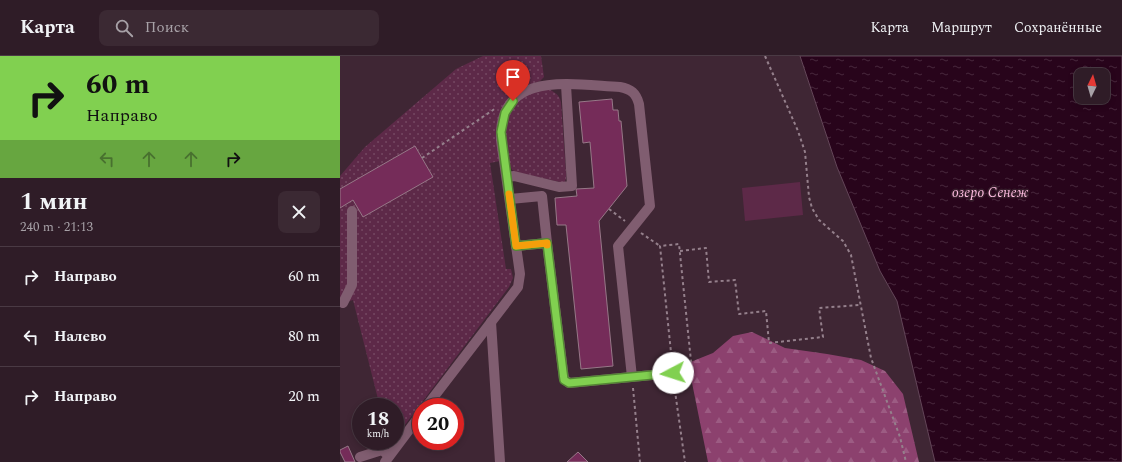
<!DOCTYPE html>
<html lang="ru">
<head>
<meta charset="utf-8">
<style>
  body { margin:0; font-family:Spectral,serif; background:#3b2933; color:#f1f3f6; height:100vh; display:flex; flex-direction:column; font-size:15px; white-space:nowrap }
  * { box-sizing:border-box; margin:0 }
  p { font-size:13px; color:#a7a1a7 }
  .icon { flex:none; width:22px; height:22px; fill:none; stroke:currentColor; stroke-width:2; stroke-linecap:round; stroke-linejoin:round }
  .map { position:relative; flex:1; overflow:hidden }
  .sheet { display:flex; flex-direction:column; background:#2f1c27; width:340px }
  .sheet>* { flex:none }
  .banner { background:#81d050; color:#111; overflow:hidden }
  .needle { width:26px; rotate:5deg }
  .buttons { position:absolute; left:734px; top:12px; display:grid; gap:8px }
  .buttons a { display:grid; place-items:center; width:36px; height:36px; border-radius:8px; background:#2f1c27; box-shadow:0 2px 6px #0003,0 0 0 1px #4a3a44; font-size:20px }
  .speed { position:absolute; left:12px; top:342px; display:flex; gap:8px; font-size:20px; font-weight:700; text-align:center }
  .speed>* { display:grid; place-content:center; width:52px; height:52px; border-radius:50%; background:#2f1c27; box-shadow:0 2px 6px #0003,0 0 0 1px #4a3a44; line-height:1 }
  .speed small { font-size:10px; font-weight:400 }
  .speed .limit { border:6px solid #d22; background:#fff; color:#111 }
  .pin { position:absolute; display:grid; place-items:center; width:34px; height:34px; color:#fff; margin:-41px -17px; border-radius:50% 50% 50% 0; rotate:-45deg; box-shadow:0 0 4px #0007 }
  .pin .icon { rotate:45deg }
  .me { position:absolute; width:44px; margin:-22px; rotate:265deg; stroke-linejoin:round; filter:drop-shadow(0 0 3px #0008) }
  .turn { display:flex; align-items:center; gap:14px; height:84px; padding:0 20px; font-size:18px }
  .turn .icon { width:52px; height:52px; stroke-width:2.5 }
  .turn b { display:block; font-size:28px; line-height:34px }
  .lanes { display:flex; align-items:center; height:38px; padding:0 20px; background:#0003; justify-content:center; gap:20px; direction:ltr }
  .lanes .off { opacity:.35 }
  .round { display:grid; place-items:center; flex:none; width:42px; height:42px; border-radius:8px; background:#3b2933 }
  .head { display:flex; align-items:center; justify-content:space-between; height:68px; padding:0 20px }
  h1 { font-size:24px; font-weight:700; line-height:30px }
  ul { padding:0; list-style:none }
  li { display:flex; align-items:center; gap:12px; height:60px; padding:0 20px; border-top:1px solid #4a3a44 }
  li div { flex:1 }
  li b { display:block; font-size:15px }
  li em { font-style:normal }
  header { display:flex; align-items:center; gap:24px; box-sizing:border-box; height:56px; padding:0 20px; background:#2f1c27; border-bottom:1px solid #4a3a44 }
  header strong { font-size:19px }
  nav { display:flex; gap:22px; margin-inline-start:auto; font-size:14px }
  .search { width:280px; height:36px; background:#3b2933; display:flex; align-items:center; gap:10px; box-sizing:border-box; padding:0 14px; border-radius:8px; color:#a7a1a7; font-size:15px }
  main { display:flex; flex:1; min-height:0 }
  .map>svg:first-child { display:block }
  .grass { fill:url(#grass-dots) }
  .forest { fill:url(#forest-firs) }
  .pitch { fill:#5d2948 }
  .water { fill:url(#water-ripples); stroke:#634558; fill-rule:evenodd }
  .building { fill:#752c59; stroke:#977888 }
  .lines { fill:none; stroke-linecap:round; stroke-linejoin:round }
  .path { stroke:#95808c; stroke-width:2; stroke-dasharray:3 3; stroke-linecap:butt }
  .minor { stroke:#805d70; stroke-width:10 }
  .route-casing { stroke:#548734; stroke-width:10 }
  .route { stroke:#81d050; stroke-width:7 }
  .slow { stroke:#f59e0b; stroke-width:7 }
  .labels { text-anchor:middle; stroke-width:3; stroke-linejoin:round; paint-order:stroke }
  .water-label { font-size:14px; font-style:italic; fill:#fdbbdf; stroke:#351c2a }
</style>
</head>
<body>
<header>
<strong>Карта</strong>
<div class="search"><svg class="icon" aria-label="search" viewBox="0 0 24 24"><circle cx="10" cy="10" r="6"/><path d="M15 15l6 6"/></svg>Поиск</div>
<nav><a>Карта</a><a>Маршрут</a><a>Сохранённые</a></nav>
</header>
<main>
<section class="sheet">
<div class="banner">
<div class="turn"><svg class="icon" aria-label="right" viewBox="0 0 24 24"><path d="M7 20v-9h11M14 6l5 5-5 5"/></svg><div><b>60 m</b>Направо</div></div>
<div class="lanes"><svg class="icon off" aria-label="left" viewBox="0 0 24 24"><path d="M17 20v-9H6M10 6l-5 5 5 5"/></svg><svg class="icon off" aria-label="ahead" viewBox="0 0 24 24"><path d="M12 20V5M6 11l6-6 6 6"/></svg><svg class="icon off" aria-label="ahead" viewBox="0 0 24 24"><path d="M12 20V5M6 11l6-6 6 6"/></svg><svg class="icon" aria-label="right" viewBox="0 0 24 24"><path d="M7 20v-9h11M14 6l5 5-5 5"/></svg></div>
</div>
<div class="head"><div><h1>1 мин</h1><p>240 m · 21:13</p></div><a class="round"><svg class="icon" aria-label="close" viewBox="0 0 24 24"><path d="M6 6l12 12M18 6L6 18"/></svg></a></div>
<ul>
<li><svg class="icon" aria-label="right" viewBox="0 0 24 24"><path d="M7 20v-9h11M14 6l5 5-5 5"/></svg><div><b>Направо</b></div><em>60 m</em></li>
<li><svg class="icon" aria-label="left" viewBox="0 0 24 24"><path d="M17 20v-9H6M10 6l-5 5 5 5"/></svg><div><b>Налево</b></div><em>80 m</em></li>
<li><svg class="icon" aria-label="right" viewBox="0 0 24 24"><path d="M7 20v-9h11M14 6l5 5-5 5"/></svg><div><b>Направо</b></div><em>20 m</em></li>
</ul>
</section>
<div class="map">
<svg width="782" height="406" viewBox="0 0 782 406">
  <defs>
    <pattern id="grass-dots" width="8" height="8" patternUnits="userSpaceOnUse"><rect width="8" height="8" fill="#5d2948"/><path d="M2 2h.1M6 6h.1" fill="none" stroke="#754862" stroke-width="1.8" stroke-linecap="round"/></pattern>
    <pattern id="forest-firs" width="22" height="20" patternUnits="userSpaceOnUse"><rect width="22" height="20" fill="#8c416e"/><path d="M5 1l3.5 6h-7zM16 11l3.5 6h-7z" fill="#9c5c83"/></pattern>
    <pattern id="water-ripples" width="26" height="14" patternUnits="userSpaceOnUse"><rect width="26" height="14" fill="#28041b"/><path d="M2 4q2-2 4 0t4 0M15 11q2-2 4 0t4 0" fill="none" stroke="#48283c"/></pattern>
  </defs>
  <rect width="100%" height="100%" fill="#3f2634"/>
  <g class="grass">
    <polygon points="143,0 201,0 204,21 200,25 184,31 158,64 157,73 160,105 150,107 166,213 171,213 173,222 169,231 55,382 55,351 40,351 13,244 0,248 0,120 25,91 116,13"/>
    <path d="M 206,32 C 213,35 219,38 221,46 L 226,117 L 226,123 L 224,127 L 176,116 L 172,114 L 169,107 L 165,81 L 167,64 L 175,49 L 189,37 Z"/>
  </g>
  <polygon class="forest" points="412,276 445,292 487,298 521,304 545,315 563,338 579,406 368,406 348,307 373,297 393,280"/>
  <polygon class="pitch" points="460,126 463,159 405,165 402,132"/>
  <path class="water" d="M 460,0 L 782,0 L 782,406 L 595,406 L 557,245 L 540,215 L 497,111 ZM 741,19 L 763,19 L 763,41 L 741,41 Z"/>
  <g class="building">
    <polygon points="272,43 273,54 278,54 279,65 281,65 287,130 259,165 273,310 241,313 226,169 217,169 215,142 237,140 236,133 254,132 250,86 243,87 239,46"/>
    <polygon points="75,90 93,121 23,161 13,144 0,152 0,133"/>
    <polygon points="8,390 15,406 5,406 0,396 0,394"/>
    <polygon points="238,396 248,406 227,406"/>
  </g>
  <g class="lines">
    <g class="path">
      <polyline points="425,0 458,75 465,96 469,141 472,152 479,164 503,185 511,199 531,302 560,381 566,406"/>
      <polyline points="82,102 156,52"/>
      <polyline points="269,153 285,165"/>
      <polyline points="301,177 320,190"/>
      <polyline points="340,195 366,192 369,226 395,224 399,258 426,255 429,287 483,281 479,252 520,249"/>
      <polyline points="332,306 320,190 339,188 352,315 344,316"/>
      <polyline points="334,328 345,406"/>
      <polyline points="293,332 300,406"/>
    </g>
    <g class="minor">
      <polyline points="167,121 174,120 219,131 232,130 226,29"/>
      <polyline points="170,143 202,140 207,187"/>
      <polyline points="176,190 207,187 224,323 229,327 333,317"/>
      <polyline points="3,247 12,229 12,155"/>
      <polyline points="151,266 160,406"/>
      <path d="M 86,351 L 178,231 L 180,218 L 161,84 C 158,13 234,29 280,31 C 291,33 296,37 299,48 L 310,150 L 278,190 L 292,321"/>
      <polyline points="20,401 42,394 49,400"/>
      <polyline points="45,406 81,358"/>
    </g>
  </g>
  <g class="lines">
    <g class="route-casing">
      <polyline id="route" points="173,45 165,57 161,76 176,190 207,187 224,324 229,327 333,317"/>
    </g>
    <use href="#route" class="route"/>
    <polyline class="slow" points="169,138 176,190 207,187 207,189"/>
  </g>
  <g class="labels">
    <g class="water-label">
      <text x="650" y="141">озеро Сенеж</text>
    </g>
  </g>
</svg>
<div class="buttons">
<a><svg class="needle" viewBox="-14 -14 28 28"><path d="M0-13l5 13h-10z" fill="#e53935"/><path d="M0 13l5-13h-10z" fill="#a7a1a7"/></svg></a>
</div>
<div class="speed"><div>18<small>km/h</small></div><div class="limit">20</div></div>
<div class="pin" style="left:173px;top:45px;background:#d93025"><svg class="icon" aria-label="arrive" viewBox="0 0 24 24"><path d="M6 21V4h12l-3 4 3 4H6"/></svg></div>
<svg class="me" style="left:333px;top:317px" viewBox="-20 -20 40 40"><circle r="19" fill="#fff"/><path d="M0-13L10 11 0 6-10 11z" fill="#81d050"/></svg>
</div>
</main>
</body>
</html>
